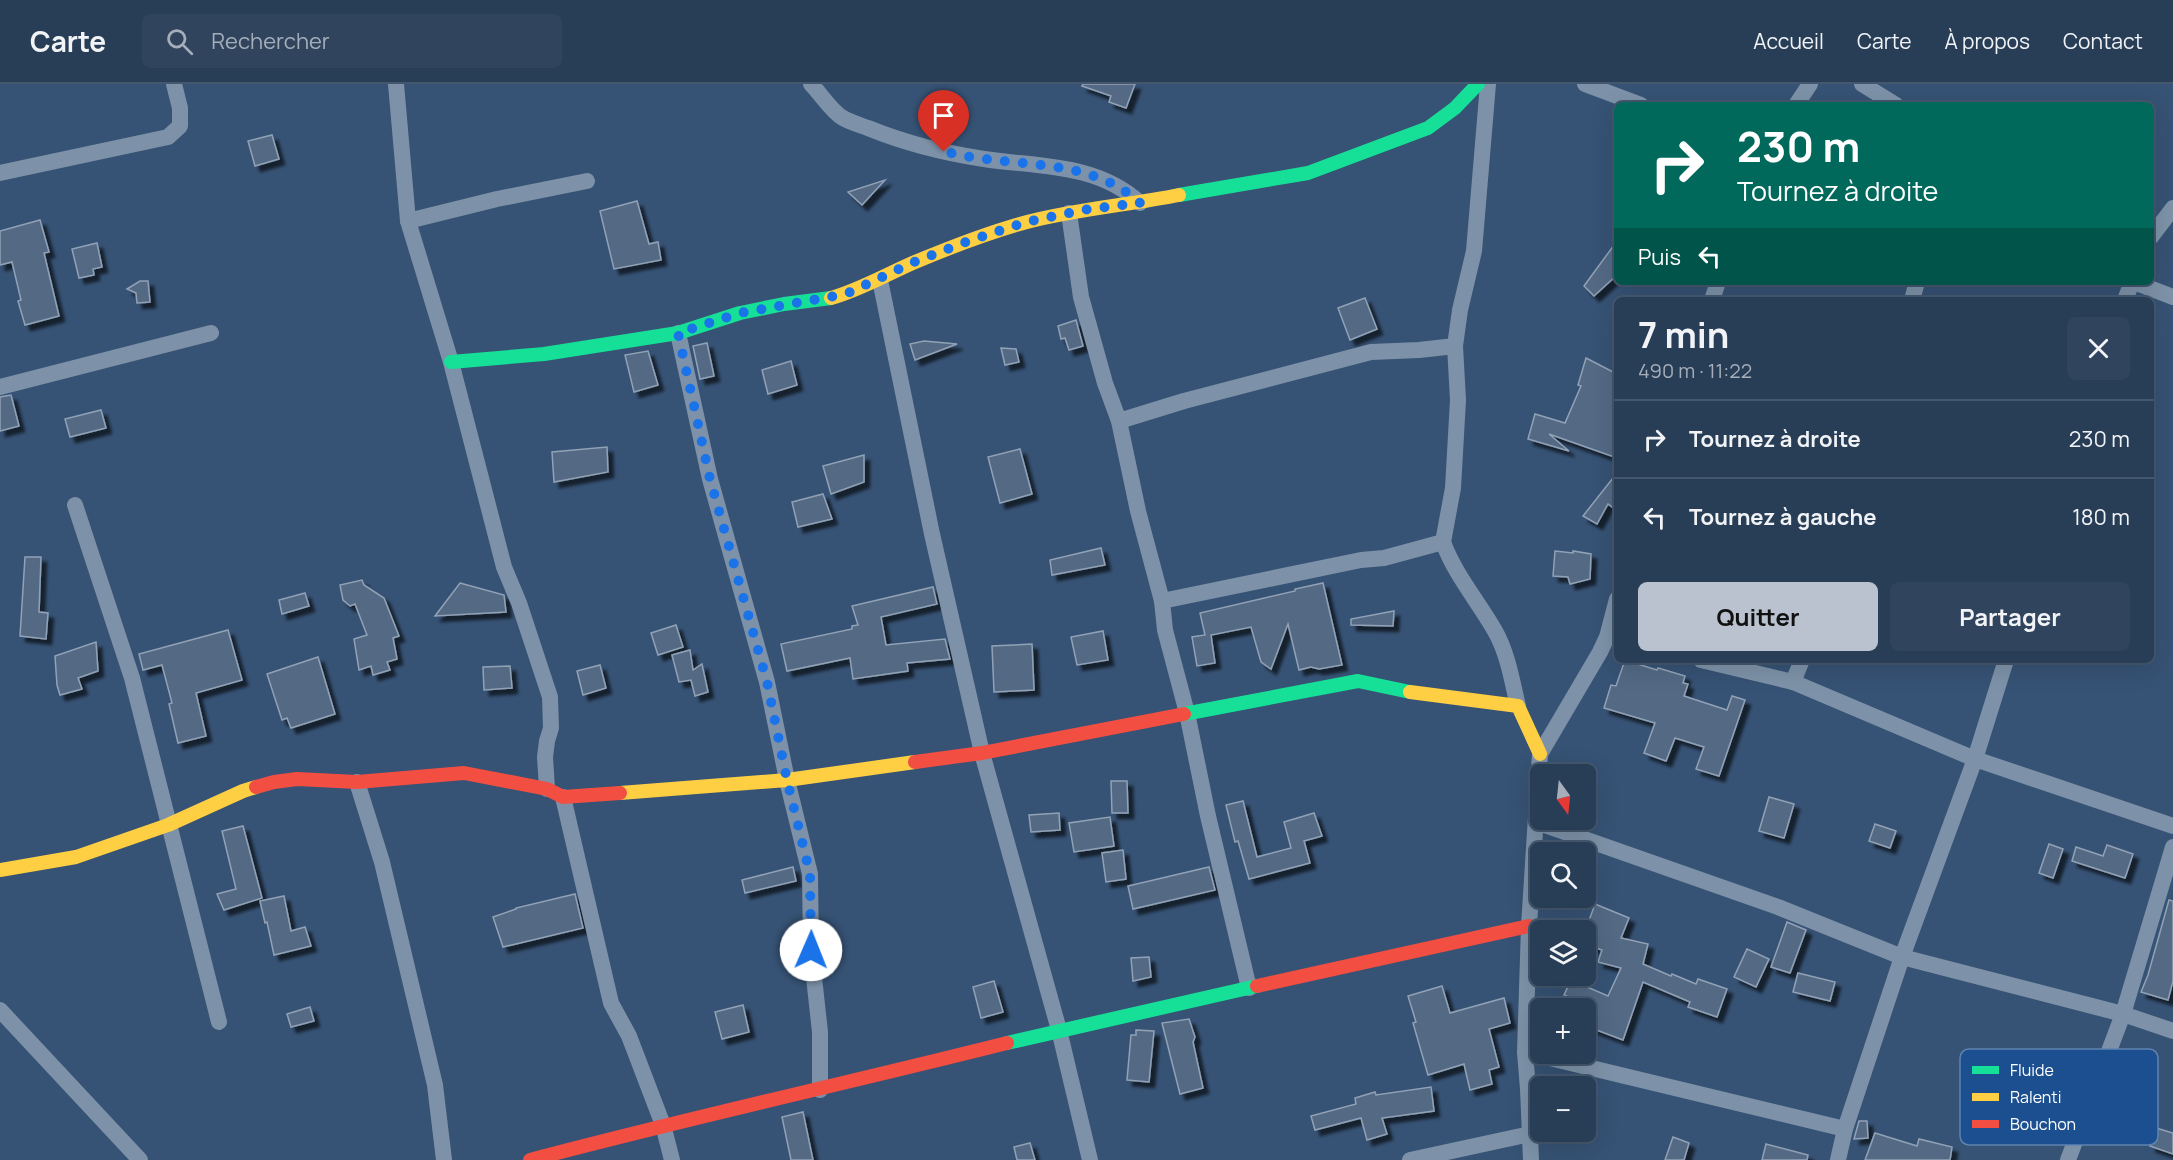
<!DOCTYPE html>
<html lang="fr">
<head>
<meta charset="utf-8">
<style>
  body { margin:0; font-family:Manrope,sans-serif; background:#30455d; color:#f1f3f6; height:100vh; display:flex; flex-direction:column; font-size:22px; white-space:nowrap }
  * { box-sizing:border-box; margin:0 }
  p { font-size:20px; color:#a5aeba }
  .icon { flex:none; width:33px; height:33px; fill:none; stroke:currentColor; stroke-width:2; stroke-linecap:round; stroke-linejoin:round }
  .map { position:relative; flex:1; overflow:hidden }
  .details { position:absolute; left:1614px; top:213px; width:540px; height:366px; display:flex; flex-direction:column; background:#283e57; border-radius:9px; box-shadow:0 6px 24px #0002,0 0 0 2px #44576d }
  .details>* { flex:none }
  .guide { position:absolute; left:1614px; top:18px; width:540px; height:183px; border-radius:9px; box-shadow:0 6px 24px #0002,0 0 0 2px #44576d; background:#00695c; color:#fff; overflow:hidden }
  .needle { width:39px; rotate:165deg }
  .controls { position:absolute; left:1530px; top:680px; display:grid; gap:12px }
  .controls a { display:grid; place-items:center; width:66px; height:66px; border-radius:9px; background:#283e57; box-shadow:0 6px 24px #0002,0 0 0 2px #44576d; font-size:30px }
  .pin { position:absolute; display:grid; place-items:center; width:51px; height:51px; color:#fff; margin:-62px -26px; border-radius:50% 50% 50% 0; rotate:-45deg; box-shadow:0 0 6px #0007 }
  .pin .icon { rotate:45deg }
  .me { position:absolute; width:66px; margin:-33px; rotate:1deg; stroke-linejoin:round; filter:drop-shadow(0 0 4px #0008) }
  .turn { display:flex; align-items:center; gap:21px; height:126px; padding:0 24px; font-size:27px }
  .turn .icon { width:78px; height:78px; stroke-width:2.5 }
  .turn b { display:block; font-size:42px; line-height:51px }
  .then { display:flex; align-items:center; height:57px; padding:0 24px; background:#0003; gap:12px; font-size:22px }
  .round { display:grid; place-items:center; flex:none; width:63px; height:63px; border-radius:9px; background:#30455d }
  .overview { display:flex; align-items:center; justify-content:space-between; height:102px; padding:0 24px }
  h1 { font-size:36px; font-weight:700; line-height:45px }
  .action { display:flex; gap:12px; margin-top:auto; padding:12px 24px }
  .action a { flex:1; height:69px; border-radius:9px; background:#b9c2ce; color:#111; font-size:24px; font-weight:700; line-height:69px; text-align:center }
  .action a+a { background:#30455d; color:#f1f3f6 }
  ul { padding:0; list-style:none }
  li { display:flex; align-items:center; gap:18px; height:78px; padding:0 24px; border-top:2px solid #44576d }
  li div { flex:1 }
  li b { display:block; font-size:22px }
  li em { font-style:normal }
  header { display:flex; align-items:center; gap:36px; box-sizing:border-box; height:84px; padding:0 30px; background:#283e57; border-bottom:2px solid #44576d }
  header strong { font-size:28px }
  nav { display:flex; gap:33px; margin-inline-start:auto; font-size:21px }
  .search { width:420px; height:54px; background:#30455d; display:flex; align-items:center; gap:15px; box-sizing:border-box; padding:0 21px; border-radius:9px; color:#a5aeba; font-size:22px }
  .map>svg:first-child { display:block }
  .building { fill:#526984; stroke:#92a2b6; stroke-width:1.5; filter:url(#shadow) }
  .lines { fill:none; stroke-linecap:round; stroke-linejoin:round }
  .street { stroke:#7d92a8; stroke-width:16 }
  .fast { stroke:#16e098; stroke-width:14 }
  .slow { stroke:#ffcf43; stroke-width:14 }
  .jam { stroke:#f24e42; stroke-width:14 }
  .route { stroke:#1a73e8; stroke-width:10; stroke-dasharray:0 18 }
  .key { fill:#1b4f8f; stroke:#5f84b1; stroke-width:1.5 }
  .key-label { font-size:16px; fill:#fff }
</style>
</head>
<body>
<header>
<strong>Carte</strong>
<div class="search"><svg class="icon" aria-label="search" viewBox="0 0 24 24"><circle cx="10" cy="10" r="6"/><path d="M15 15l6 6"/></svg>Rechercher</div>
<nav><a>Accueil</a><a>Carte</a><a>À propos</a><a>Contact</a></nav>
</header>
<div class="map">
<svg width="2173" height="1076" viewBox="0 0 2173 1076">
  <defs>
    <filter id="shadow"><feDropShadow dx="5.5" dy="5.5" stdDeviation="1.5" flood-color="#0009"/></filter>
  </defs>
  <rect width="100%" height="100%" fill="#365274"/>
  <g class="building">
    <polygon points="1083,0 1135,0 1126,24 1109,18 1111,12 1082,2"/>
    <polygon points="272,51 279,75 255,82 248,57"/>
    <polygon points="885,96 862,121 848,108"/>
    <polygon points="637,117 649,160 658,158 661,176 614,185 600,127"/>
    <polygon points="40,136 49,168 44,169 59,232 25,241 18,217 21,216 12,178 0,181 0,147"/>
    <polygon points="1617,157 1617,191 1594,212 1584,202"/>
    <polygon points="97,159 102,183 93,185 94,191 79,194 72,165"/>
    <polygon points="140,197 148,197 150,218 137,219 136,209 127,205"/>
    <polygon points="1365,214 1377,245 1350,256 1338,224"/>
    <polygon points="1076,236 1083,262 1069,266 1065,254 1061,255 1058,242"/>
    <polygon points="924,257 957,260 915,276 910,260"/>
    <polygon points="707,259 714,292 700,295 693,262"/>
    <polygon points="1001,264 1016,265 1019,278 1005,281"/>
    <polygon points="648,267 658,301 634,308 625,271"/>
    <polygon points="1586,274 1617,290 1617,374 1549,350 1569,367 1528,355 1535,330 1565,339 1581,302 1578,301"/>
    <polygon points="791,277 797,301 768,310 762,286"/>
    <polygon points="11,311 19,342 0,347 0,313"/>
    <polygon points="101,326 106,344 70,353 65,335"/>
    <polygon points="607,363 608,388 554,398 552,368"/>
    <polygon points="1020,365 1032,410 1000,419 988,373"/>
    <polygon points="864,371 864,398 831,410 823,382"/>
    <polygon points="1617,389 1617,427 1608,420 1597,440 1583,432"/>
    <polygon points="823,410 832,435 798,443 792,418"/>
    <polygon points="1101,464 1105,481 1052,491 1050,476"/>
    <polygon points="1555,467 1573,469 1573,467 1591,470 1590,495 1570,500 1568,493 1553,492"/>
    <polygon points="25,473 41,473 39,528 48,529 46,555 20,552"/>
    <polygon points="362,496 364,501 384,514 399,552 393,554 397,575 387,578 390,586 373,591 371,582 359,586 354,555 367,551 355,520 350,522 343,516 340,501"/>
    <polygon points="460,499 504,511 506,528 435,532"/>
    <polygon points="1323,499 1342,581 1319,585 1311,583 1299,586 1288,540 1271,585 1261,578 1251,543 1211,551 1215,579 1197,582 1192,553 1205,551 1200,529 1295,507 1295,505"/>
    <polygon points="933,503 937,520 881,533 886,561 945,555 950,575 907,579 908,587 853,595 850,574 787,587 781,560 852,545 852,542 858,541 852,522"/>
    <polygon points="305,509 309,522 282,530 279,516"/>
    <polygon points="1394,527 1393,542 1351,541 1351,535"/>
    <polygon points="676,541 683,563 658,571 651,549"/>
    <polygon points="228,546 242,596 196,609 206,652 178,659 169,620 172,619 162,581 143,586 139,570"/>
    <polygon points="1103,547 1108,576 1077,581 1071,553"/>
    <polygon points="96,558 98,587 78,594 82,605 60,611 57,601 55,572"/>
    <polygon points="1032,560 1034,606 994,608 992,562"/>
    <polygon points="690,566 693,586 702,580 708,608 695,612 691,596 679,598 672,571"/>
    <polygon points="318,573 335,630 291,644 287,634 282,636 267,590"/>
    <polygon points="1625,576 1657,586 1658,584 1685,592 1683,599 1688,600 1684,612 1727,626 1732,612 1745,616 1719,692 1696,685 1704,663 1675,654 1666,677 1644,669 1655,639 1604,624 1611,601 1616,602"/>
    <polygon points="600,581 606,604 583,611 577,587"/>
    <polygon points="510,582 512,604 484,606 483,583"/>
    <polygon points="1111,697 1127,697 1128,729 1112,729"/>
    <polygon points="1769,713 1794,720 1784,754 1759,747"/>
    <polygon points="1243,717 1257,773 1291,764 1284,738 1314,729 1322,752 1304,757 1310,779 1249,795 1238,757 1235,758 1226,721"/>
    <polygon points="1059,729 1060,746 1031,748 1029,731"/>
    <polygon points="1110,733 1114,762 1074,768 1069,739"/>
    <polygon points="1875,740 1896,747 1890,764 1869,757"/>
    <polygon points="243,742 262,814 224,826 217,810 236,805 222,747"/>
    <polygon points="2049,760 2063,765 2053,794 2039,789"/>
    <polygon points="2107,761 2133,770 2125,794 2072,777 2076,763 2103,772"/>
    <polygon points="1123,766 1126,795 1106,798 1102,769"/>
    <polygon points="793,783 796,797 745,809 742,796"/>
    <polygon points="1209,783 1215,806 1133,825 1128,802"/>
    <polygon points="575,810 583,844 503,863 493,833 516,825 516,824"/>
    <polygon points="284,812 291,847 305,843 311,862 274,871 267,838 265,839 260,817"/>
    <polygon points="2169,816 2173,817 2173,897 2168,916 2141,908 2148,891"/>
    <polygon points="1595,820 1629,834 1621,854 1648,860 1643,880 1671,892 1672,890 1696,900 1698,895 1727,905 1717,933 1688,923 1690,918 1643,898 1623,956 1586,942 1592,924 1564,911 1571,896 1608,912 1621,884 1598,878 1602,866 1586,861 1586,845"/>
    <polygon points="1787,838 1806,846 1790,889 1771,883"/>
    <polygon points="1747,865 1769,875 1756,903 1734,893"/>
    <polygon points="1149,873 1151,893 1133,897 1131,874"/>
    <polygon points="1798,889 1835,898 1830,917 1793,908"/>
    <polygon points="994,897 1003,928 981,934 973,903"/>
    <polygon points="1442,902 1450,929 1504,914 1510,939 1489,945 1499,983 1489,986 1492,1000 1470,1006 1464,980 1428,991 1413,939 1416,938 1408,912"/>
    <polygon points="743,921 749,948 722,955 715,928"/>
    <polygon points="310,923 314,937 291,943 287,930"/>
    <polygon points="1189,935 1195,953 1193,958 1203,1004 1180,1010 1162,939"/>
    <polygon points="1136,946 1154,947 1149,998 1127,996 1131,951 1136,951"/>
    <polygon points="1431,1003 1434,1027 1382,1034 1387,1050 1367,1056 1361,1034 1315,1046 1311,1032 1356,1020 1355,1014 1375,1008 1376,1011"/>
    <polygon points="803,1028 813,1076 791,1076 782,1033"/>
    <polygon points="1859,1037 1867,1037 1868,1054 1854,1055"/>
    <polygon points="2156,1044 2173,1049 2173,1070 2150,1062"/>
    <polygon points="1875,1049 1917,1062 1919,1055 1952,1063 1950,1076 1865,1076"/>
    <polygon points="1673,1053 1689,1059 1684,1076 1665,1076"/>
    <polygon points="1030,1059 1035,1076 1017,1076 1014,1063"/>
    <polygon points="1766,1060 1808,1071 1807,1076 1762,1076"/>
  </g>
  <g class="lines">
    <g class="street">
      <polyline points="396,0 408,137 451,278 504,483 519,519 550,613 551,644 547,657 545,673 547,705"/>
      <path d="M 811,0 C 821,10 831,27 843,34 C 850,38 860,41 868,44 C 905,59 944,69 984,75 C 1038,83 1097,79 1140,119"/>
      <polyline points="1585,0 1641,21"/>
      <polyline points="1862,0 1896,21"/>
      <polyline points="1796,21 1810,0"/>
      <polyline points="0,89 168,53 180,42 180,24 174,0"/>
      <polyline points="1069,129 1081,213 1105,299 1119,337 1138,427 1162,517"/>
      <polyline points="408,137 497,115 587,97"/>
      <polyline points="2151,153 2173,124"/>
      <polyline points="880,196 932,450 982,669 1059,946 1090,1076"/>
      <polyline points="2134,198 2173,213"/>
      <polyline points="1712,216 1718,198"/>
      <polyline points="1912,216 1917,198"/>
      <polyline points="2125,216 2132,198"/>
      <polyline points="678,249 710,395 767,598 787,696 810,790 811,866 820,948 820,1006"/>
      <polyline points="0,303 211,249"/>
      <polyline points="1119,337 1184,317 1371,268 1419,266 1455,262"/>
      <polyline points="75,421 132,594 219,938"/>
      <path d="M 1443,458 C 1455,491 1478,517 1495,547 C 1508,570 1512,597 1518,622"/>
      <polyline points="1701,576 1793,598 1975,675 2006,576"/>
      <polyline points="1793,598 1802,576"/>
      <polyline points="357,698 382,778 435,1001 444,1076"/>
      <polyline points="563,713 611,919 629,952 663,1041 672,1076"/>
      <polyline points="1536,738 1778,823 1902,873 2123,930 2173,947"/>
      <polyline points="1249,904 1208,732 1187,629 1165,546 1162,517 1361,476 1384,474 1443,458 1453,404 1458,316 1455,262 1460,226 1474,167 1488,0"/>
      <polyline points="0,926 140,1076"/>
      <polyline points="1525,968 1845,1045"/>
      <polyline points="1410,1076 1530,1050"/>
      <polyline points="1531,1076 1528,1005 1525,968 1529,842 1540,670 1600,568 1607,553 1617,515"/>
      <polyline points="1838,1076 1845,1045 1902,873 1975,675 2173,742"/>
      <polyline points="2068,1076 2123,930 2173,763"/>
    </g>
    <g class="fast">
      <polyline points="1179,111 1308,89 1428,44 1455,24 1478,0"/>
      <polyline points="451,278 544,270 678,249 740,229 784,220 831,214"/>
      <polyline points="1184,630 1358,597 1410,608"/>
      <polyline points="1007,959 1257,902"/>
    </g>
    <g class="slow">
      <path d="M 831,214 C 860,206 887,190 915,178 C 951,163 989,148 1027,138 C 1077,125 1129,121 1179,111"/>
      <polyline points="1410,608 1518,622 1540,670"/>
      <polyline points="620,709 787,696 915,678"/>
      <polyline points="0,786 76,773 168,741 243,707 256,703"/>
    </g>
    <g class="jam">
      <polyline points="915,678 982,669 1184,630"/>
      <polyline points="256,703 274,698 297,695 357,698 464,689 547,705 563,713 620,709"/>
      <polyline points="1257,902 1529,842"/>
      <path d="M 530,1076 C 688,1034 848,999 1007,959"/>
    </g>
  </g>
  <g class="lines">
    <path class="route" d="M 811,866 L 810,790 L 787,696 L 767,598 L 710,395 L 678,249 L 740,229 L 846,210 L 914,178 L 966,158 L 1026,138 L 1089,125 L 1140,119 C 1098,80 1039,82 985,75 C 971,74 958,70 944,68"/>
  </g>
  <rect x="1960" y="965" width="198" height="96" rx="9" class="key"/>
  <rect x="1972" y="982" width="27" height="8" fill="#16e098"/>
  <rect x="1972" y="1009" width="27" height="8" fill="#ffcf43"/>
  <rect x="1972" y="1036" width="27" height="8" fill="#f24e42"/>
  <g class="key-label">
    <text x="2010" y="992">Fluide</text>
    <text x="2010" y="1019">Ralenti</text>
    <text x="2010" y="1046">Bouchon</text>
  </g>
</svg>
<div class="controls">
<a><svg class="needle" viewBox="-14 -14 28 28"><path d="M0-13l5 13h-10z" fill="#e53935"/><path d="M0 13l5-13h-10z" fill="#a5aeba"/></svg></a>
<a><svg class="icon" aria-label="search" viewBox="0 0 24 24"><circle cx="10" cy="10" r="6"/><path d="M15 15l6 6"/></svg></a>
<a><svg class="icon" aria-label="layers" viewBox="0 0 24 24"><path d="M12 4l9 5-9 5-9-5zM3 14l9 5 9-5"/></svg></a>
<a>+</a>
<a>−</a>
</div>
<div class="pin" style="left:944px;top:68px;background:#d93025"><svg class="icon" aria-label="arrive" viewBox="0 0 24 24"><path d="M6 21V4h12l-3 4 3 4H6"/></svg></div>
<svg class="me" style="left:811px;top:866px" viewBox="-20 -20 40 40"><circle r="19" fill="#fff"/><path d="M0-13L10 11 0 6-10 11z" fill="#1a73e8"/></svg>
<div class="guide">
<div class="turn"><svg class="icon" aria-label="right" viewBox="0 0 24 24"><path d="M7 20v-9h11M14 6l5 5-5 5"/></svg><div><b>230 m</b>Tournez à droite</div></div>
<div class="then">Puis<svg class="icon" aria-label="left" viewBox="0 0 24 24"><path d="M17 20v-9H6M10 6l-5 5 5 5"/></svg></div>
</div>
<section class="details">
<div class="overview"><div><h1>7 min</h1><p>490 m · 11:22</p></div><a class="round"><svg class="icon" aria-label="close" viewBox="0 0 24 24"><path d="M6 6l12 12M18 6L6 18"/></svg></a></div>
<ul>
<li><svg class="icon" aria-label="right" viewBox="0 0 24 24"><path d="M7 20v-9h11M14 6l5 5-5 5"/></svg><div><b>Tournez à droite</b></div><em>230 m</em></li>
<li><svg class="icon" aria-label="left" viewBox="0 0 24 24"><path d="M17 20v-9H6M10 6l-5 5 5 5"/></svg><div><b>Tournez à gauche</b></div><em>180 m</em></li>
</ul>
<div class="action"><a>Quitter</a><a>Partager</a></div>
</section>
</div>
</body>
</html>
